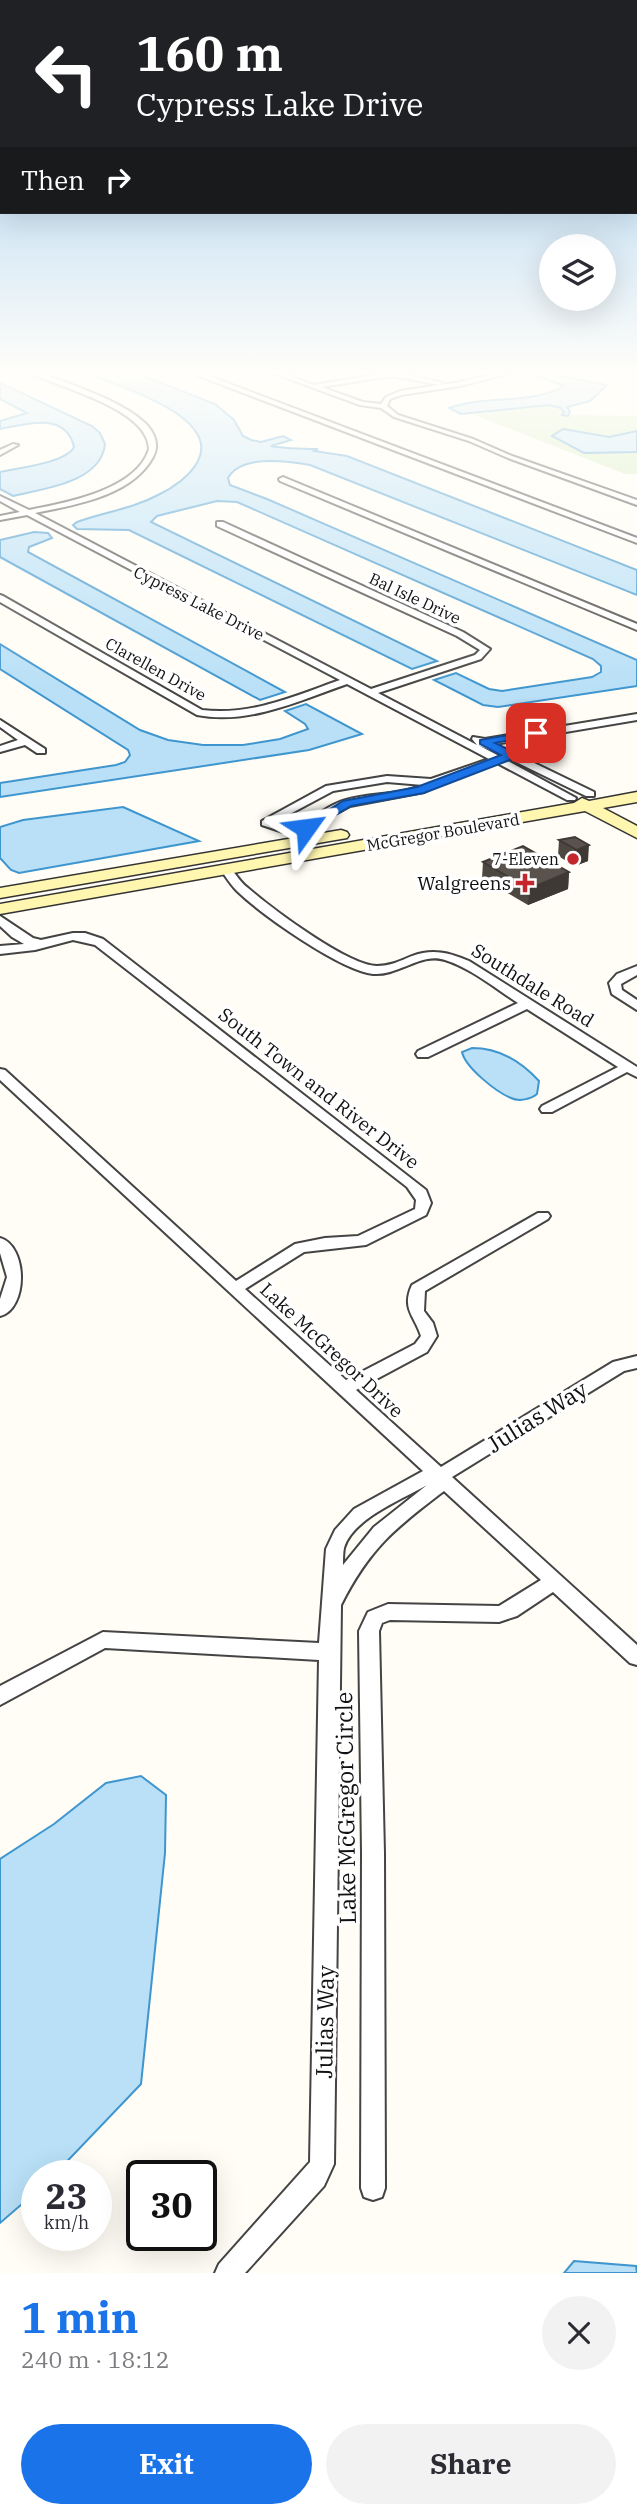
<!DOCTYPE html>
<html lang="en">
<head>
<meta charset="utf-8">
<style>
  body { margin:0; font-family:"IBM Plex Serif",serif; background:#f2f2f3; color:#2b2b33; height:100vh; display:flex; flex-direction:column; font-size:26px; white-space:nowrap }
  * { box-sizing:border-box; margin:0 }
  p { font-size:23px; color:#7c7c81 }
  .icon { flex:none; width:38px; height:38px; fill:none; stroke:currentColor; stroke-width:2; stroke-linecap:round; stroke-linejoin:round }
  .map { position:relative; height:2273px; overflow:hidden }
  .sheet { display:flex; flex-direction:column; background:#fff; flex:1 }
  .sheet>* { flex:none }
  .banner { position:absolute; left:0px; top:0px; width:637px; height:214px; box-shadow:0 7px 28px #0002; background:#202124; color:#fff; overflow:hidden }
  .tools { position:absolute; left:539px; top:234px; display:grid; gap:14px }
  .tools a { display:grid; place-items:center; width:77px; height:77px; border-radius:50%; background:#fff; box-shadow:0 7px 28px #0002; font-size:35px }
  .speed { position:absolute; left:21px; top:2160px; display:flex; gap:14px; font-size:35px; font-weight:700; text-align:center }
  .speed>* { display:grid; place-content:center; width:91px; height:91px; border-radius:50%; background:#fff; box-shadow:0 7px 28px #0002; line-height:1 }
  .speed small { font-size:18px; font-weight:400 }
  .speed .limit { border:4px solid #111; border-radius:10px; background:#fff; color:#111 }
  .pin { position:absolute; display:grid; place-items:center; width:60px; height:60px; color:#fff; margin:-30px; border-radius:14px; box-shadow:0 4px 10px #0006 }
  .me { position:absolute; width:77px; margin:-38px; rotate:59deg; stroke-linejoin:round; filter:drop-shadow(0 0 5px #0008) }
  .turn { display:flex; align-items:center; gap:24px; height:147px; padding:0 21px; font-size:32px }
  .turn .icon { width:91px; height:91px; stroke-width:2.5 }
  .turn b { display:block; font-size:49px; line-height:60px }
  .then { display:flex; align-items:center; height:66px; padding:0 21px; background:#0003; gap:14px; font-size:26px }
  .round { display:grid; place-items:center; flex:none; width:74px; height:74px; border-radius:37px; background:#f2f2f3 }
  .summary { display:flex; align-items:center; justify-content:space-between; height:119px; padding:0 21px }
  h1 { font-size:42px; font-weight:800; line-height:52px; color:#1a73e8 }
  .button { display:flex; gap:14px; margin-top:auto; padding:14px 21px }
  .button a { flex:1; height:80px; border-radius:42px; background:#1a73e8; color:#fff; font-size:28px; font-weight:800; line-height:80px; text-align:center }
  .button a+a { background:#f2f2f3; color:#2b2b33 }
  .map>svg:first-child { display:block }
  .green { fill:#d5ebbd }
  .water { fill:#b9e0f7; stroke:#3f96cf; stroke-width:2 }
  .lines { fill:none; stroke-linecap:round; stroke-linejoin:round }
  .minor-casing { stroke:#444; stroke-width:4 }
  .secondary-casing { stroke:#333; stroke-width:3 }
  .minor { fill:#fff; fill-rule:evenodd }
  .secondary { fill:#fff6b0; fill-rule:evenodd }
  .wall { fill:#4d4742 }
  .shaded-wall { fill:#3f3936 }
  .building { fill:#5a524d; stroke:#3f3936; stroke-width:2 }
  .route { fill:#1a73e8; stroke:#114b97; stroke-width:2 }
  .poi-dot { fill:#c4262e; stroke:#fff; stroke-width:2.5 }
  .labels { text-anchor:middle; stroke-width:7; stroke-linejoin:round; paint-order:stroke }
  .far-street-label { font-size:16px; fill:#111; stroke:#fff }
  .far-poi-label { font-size:16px; fill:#111; stroke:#fff; text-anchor:end }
  .poi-label { font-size:19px; fill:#111; stroke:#fff; text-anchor:end }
  .street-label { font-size:19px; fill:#111; stroke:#fff }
  .near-street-label { font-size:23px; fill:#111; stroke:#fff }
</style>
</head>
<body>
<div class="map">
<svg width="637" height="2273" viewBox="0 0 637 2273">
  <rect width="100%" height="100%" fill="#fffdf5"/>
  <polygon class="green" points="548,405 561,408 563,415 637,416 637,474 625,474 472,414"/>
  <g class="water">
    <path d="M 78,370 L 129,370 L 215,404 L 234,420 L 243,436 L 251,440 L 261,442 L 283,436 L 291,440 L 271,446 C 287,449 302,449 318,449 L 314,451 L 347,456 L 637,570 L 637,595 L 310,465 C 288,461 241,454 228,478 L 230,485 L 267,499 L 637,660 L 637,686 L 498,707 L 483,705 L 434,680 L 456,673 L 489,689 L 502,691 L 592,677 L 601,672 L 601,666 L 593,659 L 237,502 L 217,501 L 157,516 L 151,522 L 437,661 L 412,669 L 129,530 L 77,529 L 73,525 L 77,522 C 104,512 132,509 158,495 C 173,488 190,476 198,461 C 222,414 109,383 78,370 Z"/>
    <path d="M 540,372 L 607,385 L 590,401 L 567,407 L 570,411 L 568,416 L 562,415 L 564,412 L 561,408 L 548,405 L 461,414 L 449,408 C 484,395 532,405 564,386 L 531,374 Z"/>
    <path d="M 0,383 L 92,426 L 100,433 L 105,444 C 101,483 42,489 13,496 L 0,489 L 0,472 C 18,468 66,463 74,447 C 66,411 25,424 0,429 L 0,421 L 27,413 L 0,399 Z"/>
    <polygon points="563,429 609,437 637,431 637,452 584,453 552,436"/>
    <polygon points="34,532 48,533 52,538 29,547 28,552 285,692 260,700 0,557 0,540"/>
    <polygon points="0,644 140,730 168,740 203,745 243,745 280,739 308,729 305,724 285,711 306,704 362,734 309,750 0,797 0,783 116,765 125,762 130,755 128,750 0,669"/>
    <polygon points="123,807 199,841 19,873 11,870 0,858 0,827 23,820"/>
    <path d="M 472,1048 C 499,1048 521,1061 539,1081 L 537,1094 C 531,1099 519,1102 511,1098 C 496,1092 465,1067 462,1052 Z"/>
    <polygon points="141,1776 166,1795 165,1853 141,2084 54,2175 37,2175 37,2191 0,2223 0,1859 54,1824 106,1783"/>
    <polygon points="574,2261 636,2266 637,2273 564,2273"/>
  </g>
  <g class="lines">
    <g class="minor-casing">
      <g id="minor">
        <path d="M 23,370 L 33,370 C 67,384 118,398 145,423 C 154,432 160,445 153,457 C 132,496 75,505 35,513 L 371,689 L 475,655 L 480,650 L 457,636 L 217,526 L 217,522 L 223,522 L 463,632 L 490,649 L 481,659 L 378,693 L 477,745 L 472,739 L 473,737 L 485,739 L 637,714 L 637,720 L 495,744 L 594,792 L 594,796 L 586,796 L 510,759 L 506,760 L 576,798 L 575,800 L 567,800 L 497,763 L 447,780 L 424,792 L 350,806 L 304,831 L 283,832 L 262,825 L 262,821 L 326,786 L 387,776 L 431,779 L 489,759 L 347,684 C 299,701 248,725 197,715 L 0,602 L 0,595 L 3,596 L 202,710 C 251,716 295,696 340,680 L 27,515 L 0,520 L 0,516 L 20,512 L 0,501 L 0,496 L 29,510 C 65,503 137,490 149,449 C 148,407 55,387 23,370 ZM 478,745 L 502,755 L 499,756 ZM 387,782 L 423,785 C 400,795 371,793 346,800 C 319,807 306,833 275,822 L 333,791 Z"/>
        <polygon points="183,370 193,370 637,538 637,543"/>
        <polygon points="265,370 275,370 314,385 385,373 379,370 389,370 443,383 440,385 392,376 321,387 363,402 381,404 386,397 400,391 460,382 510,370 523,370 460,386 401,395 390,399 387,406 398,415 473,439 512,456 637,500 637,505 508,458 469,441 394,417 381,408 360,405"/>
        <polygon points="13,444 18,445 0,455 0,450"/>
        <polygon points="283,477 637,624 637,630 280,481 279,479"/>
        <polygon points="0,720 45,749 45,753 37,753 25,745 0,752 0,746 18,740 0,727"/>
        <path d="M 227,867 L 231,868 C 236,875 241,883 248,888 C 271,908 348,966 377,966 C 390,966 400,961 412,956 C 433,948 450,953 469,961 L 637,1067 L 637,1077 L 627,1072 L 552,1112 L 542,1112 L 540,1109 L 542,1106 L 618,1067 L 527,1009 L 428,1057 L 418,1057 L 416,1054 L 418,1051 L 518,1003 C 496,989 471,968 445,960 C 421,952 399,976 373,974 C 340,970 262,915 237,891 C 231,885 226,877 221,870 Z"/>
        <path d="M 0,916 L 33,938 L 41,940 L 73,933 L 85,933 L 103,939 L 426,1190 L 431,1203 L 426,1215 L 366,1245 L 304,1252 L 245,1289 L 346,1380 L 415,1344 L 421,1336 C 415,1316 401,1309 412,1285 L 538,1213 L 548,1213 L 550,1216 L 548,1219 L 425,1291 L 424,1311 L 433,1323 L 437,1336 L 427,1352 L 356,1390 L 441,1467 L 613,1362 L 637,1356 L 637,1368 L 624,1371 L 452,1477 L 637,1645 L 637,1665 L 630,1663 L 553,1592 L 517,1616 L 499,1622 L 390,1620 L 382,1623 L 379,1631 L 384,1853 L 385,2188 L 382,2197 L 373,2200 L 364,2197 L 361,2188 L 362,1853 L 359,1631 L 368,1612 L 388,1604 L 499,1606 L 541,1580 L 444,1491 C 394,1529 370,1548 341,1605 L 334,2164 L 324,2186 L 245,2273 L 215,2273 L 219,2264 L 310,2162 L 319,1660 L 105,1648 L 0,1705 L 0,1686 L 103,1632 L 319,1643 L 326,1549 L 335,1530 L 354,1509 L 423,1471 L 0,1080 L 0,1069 L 5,1070 L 236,1281 L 295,1244 L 325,1238 L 358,1236 L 415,1209 L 416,1200 L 407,1187 L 95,945 L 73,940 L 35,950 L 0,954 L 0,946 L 24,944 L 12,937 L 0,926 ZM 427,1485 L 374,1527 L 343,1565 C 343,1560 343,1553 344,1548 C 352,1519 403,1499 427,1485 Z"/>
        <polygon points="637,966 637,975 621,984 622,990 637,1000 637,1010 612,994 609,983 617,974"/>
        <path d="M 0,1238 C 28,1246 28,1309 0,1316 L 0,1299 L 7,1277 L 0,1253 Z"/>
      </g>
    </g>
    <g class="secondary-casing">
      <g id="secondary">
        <polygon points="637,792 637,802 603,808 637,826 637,838 585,811 0,914 0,904 574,803 582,798 589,801"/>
        <polygon points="341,830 347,832 349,835 347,838 0,898 0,888"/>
      </g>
    </g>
    <use href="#minor" class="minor"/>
    <use href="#secondary" class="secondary"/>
  </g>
  <g class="wall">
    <polygon points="575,837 588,861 575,866 558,856 559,840"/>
    <polygon points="483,862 569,872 568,889 528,905 482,878"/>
  </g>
  <g class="shaded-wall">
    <polygon points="589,845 588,861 575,866 577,850"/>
    <polygon points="569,872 568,889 528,905 529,889"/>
  </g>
  <g class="building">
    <polygon points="575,837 589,845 577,850 559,840"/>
    <polygon points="523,846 569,872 529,889 483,862"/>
  </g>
  <linearGradient id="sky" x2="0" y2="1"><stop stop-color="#95c6ee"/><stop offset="0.54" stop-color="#fffefa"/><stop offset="1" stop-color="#fffefa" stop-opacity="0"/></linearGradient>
  <rect width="637" height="689" fill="url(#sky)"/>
  <polygon class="route" points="536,730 540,731 540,735 495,743 515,753 515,758 424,793 351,806 310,830 302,830 300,828 343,801 417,787 501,755 480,744 480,740"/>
  <g class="poi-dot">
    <circle cx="573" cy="859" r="7"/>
    <path d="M521.5 872.5h7v7h7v7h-7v7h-7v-7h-7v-7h7z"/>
  </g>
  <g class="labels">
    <g class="far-street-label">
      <text transform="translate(415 598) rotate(25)" y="6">Bal Isle Drive</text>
      <text transform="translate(199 603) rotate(27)" y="6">Cypress Lake Drive</text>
      <text transform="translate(156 669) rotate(29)" y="6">Clarellen Drive</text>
      <text transform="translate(443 832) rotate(-10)" y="6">McGregor Boulevard</text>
    </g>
    <g class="far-poi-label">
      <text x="559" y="865">7-Eleven</text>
    </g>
    <g class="poi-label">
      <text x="511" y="890">Walgreens</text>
    </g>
    <g class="street-label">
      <text transform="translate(533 985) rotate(32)" y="7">Southdale Road</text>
      <text transform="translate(319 1088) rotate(38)" y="7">South Town and River Drive</text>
      <text transform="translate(332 1350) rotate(43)" y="7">Lake McGregor Drive</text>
    </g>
    <g class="near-street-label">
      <text transform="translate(537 1417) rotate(-32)" y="8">Julias Way</text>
      <text transform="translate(346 1808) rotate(-91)" y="8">Lake McGregor Circle</text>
      <text transform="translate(325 2022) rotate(-89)" y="8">Julias Way</text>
    </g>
  </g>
</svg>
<div class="tools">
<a><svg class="icon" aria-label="layers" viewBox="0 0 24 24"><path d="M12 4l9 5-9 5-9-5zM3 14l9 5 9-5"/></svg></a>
</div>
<div class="speed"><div>23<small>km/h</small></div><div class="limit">30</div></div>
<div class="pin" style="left:536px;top:733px;background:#d93025"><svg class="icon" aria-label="arrive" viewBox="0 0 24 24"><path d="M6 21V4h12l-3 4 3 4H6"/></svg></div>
<svg class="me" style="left:306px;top:828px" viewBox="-20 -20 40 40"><path d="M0-17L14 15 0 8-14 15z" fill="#1a73e8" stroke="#fff" stroke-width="4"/></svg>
<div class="banner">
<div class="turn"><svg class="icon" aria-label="left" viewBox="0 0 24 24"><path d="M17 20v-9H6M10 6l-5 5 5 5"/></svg><div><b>160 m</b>Cypress Lake Drive</div></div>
<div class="then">Then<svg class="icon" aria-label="right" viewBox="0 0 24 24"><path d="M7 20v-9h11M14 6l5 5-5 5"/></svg></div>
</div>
</div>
<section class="sheet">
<div class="summary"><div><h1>1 min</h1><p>240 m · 18:12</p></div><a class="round"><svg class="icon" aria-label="close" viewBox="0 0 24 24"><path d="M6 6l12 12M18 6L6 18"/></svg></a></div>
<div class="button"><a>Exit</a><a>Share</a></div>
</section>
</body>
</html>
